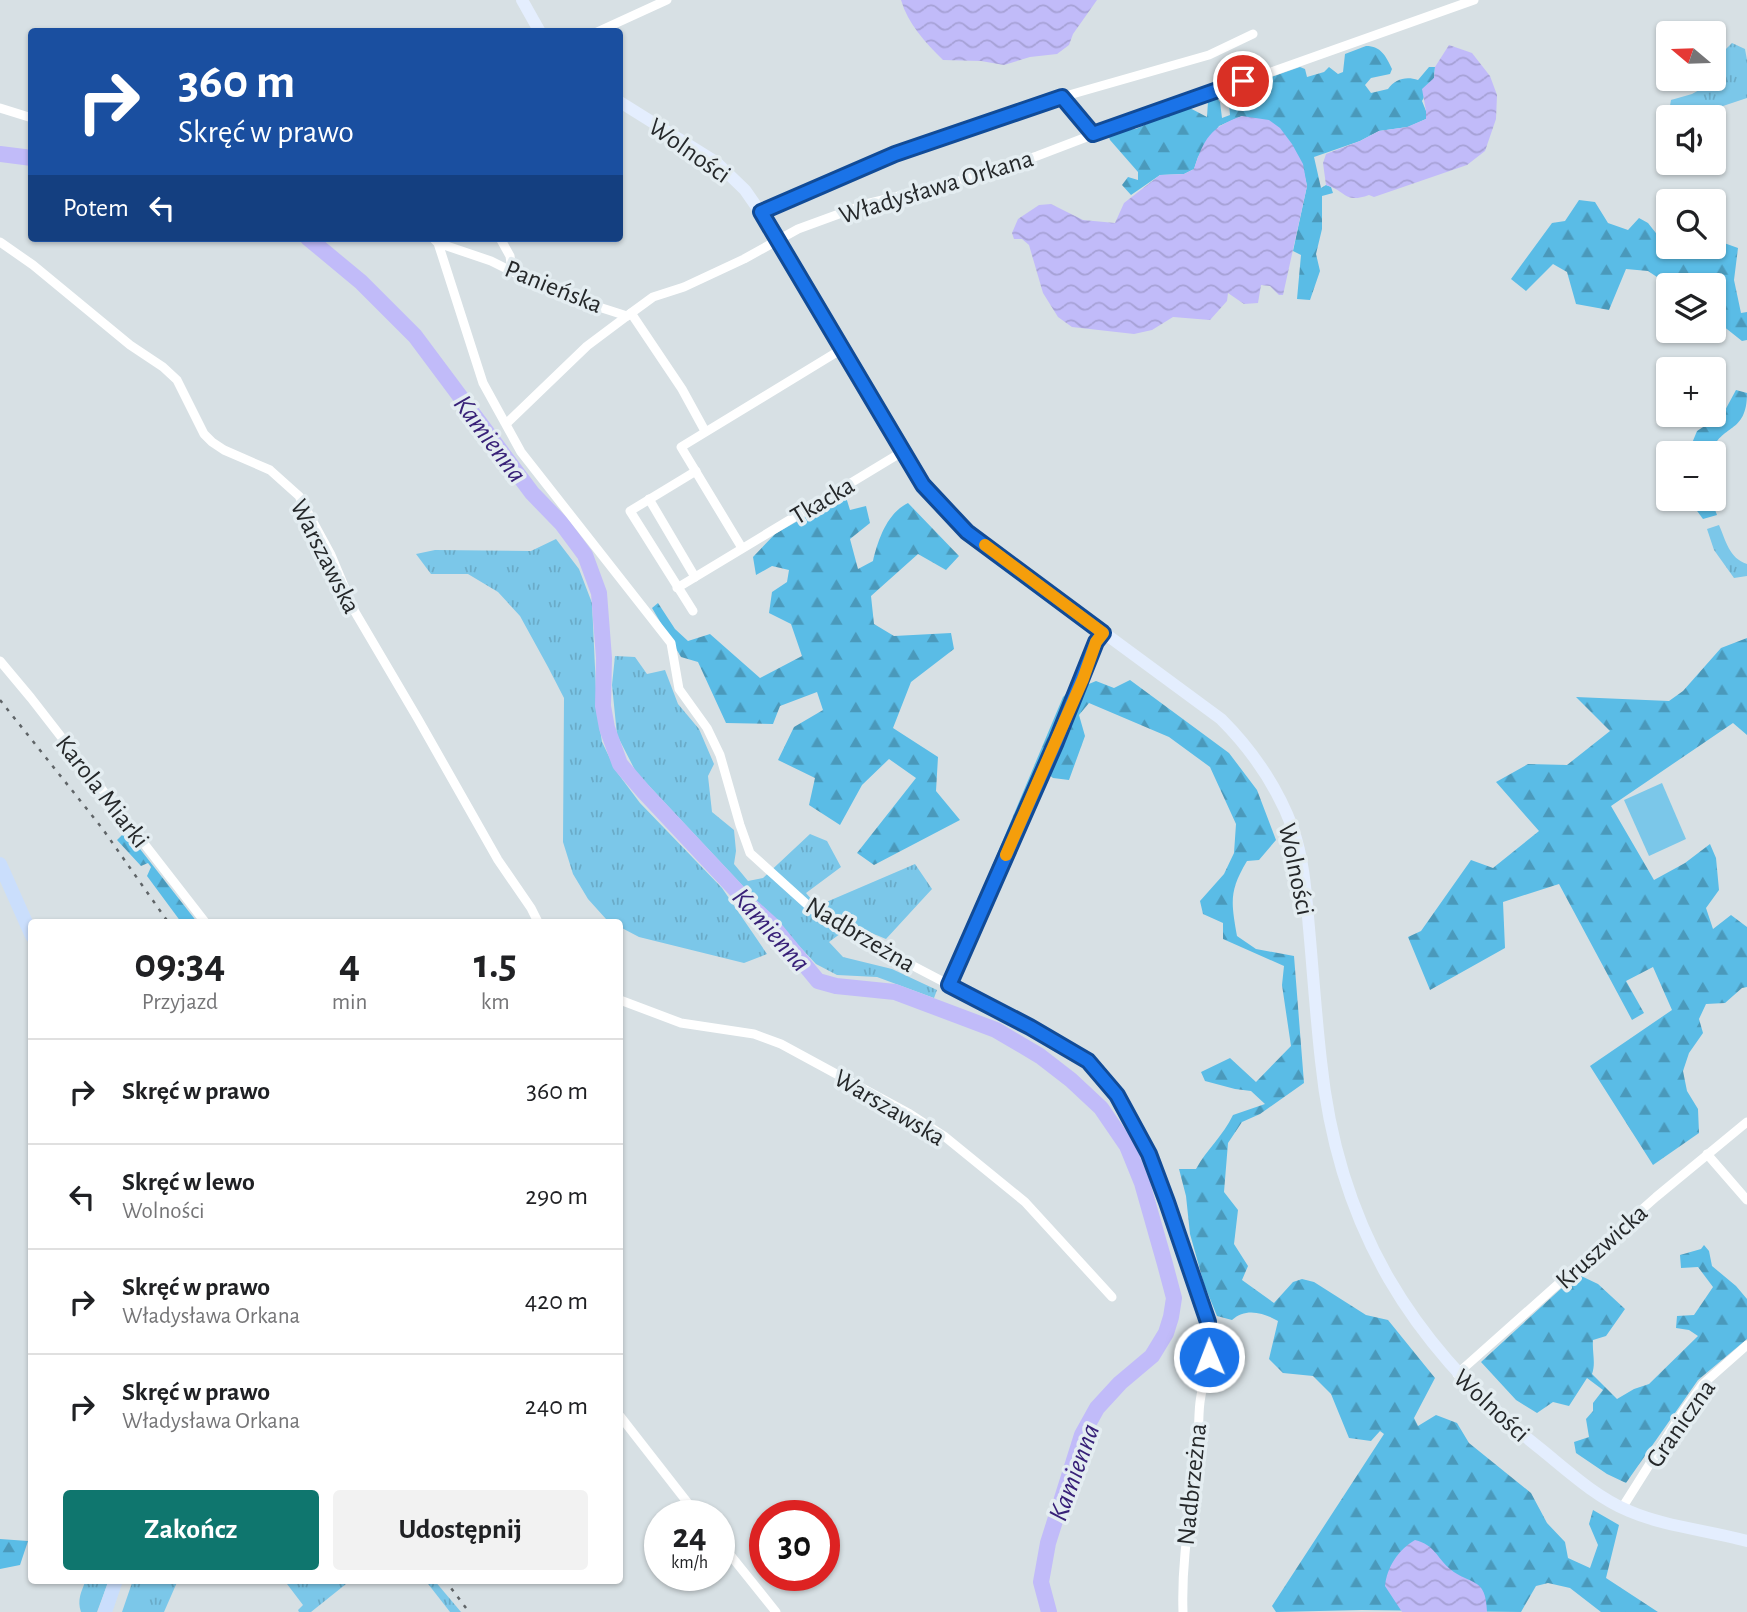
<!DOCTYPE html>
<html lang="pl">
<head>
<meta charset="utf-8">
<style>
  body { margin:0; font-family:"Alegreya Sans",sans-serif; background:#f2f2f2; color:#202124; height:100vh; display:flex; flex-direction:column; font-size:26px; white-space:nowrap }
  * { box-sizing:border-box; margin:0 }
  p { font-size:23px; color:#757577 }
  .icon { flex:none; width:38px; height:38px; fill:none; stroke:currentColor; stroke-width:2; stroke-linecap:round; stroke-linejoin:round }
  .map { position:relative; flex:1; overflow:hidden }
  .details { position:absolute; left:28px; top:919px; width:595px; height:665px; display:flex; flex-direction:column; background:#fff; border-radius:7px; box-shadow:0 2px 5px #0004 }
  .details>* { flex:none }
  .guide { position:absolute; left:28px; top:28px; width:595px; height:214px; border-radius:7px; box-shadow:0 2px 5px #0004; background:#1a4fa0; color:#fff; overflow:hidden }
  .needle { width:46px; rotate:289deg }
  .tools { position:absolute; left:1656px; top:21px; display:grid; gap:14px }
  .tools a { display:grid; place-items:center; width:70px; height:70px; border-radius:7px; background:#fff; box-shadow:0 2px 5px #0004; font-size:35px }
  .speed { position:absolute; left:644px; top:1500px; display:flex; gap:14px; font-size:35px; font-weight:700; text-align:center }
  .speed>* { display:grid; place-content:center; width:91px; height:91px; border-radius:50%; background:#fff; box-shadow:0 2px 5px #0004; line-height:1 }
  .speed small { font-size:18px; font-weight:400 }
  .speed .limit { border:10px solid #d22; background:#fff; color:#111 }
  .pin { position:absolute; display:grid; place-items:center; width:60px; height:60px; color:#fff; margin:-30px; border:4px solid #fff; border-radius:50%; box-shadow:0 2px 7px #0007 }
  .me { position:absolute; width:77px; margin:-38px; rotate:359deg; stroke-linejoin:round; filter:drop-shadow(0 0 5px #0008) }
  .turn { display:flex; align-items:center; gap:24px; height:147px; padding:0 35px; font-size:32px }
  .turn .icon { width:91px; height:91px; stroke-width:2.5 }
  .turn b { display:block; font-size:49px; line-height:60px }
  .then { display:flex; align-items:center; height:66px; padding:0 35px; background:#0003; gap:14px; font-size:26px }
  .eta { display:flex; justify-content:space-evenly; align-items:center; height:119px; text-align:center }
  .eta b { font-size:42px; font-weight:700; line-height:49px }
  .button { display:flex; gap:14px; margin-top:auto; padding:14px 35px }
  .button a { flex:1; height:80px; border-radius:7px; background:#0f766e; color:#fff; font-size:28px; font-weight:700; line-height:80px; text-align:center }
  .button a+a { background:#f2f2f2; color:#202124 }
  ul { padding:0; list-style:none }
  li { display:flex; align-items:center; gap:21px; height:105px; padding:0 35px; border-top:2px solid #e0e0e0 }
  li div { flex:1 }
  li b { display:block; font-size:26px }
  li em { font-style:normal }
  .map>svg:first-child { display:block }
  .grass { fill:url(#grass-tufts) }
  .forest { fill:url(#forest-firs) }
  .pitch { fill:#7bc7e9 }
  .water { fill:url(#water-waves) }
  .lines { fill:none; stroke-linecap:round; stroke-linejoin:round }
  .river { stroke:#c1bbf9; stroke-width:16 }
  .street { stroke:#fff; stroke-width:9 }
  .secondary { stroke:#e4eefe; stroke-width:12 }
  .primary { stroke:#cadefc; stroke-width:14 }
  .rail { stroke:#5f6467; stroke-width:2.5; stroke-dasharray:3.5 7; stroke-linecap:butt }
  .route-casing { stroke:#114b97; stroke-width:18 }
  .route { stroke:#1a73e8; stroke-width:12 }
  .slow { stroke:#f59e0b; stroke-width:12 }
  .labels { text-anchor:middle; stroke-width:7; stroke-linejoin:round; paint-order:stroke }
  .street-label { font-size:26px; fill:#25282a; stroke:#e4edf1 }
  .water-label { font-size:28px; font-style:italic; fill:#382178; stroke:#e4edf1 }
</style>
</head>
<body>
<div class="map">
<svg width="1747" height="1612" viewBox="0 0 1747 1612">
  <defs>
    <pattern id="grass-tufts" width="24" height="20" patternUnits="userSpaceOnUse" patternTransform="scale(1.75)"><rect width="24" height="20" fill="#7bc7e9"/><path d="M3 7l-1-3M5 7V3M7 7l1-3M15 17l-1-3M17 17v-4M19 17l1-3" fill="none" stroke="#6aabc8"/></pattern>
    <pattern id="forest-firs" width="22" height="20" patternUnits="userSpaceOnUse" patternTransform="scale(1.75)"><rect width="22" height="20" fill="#5abce6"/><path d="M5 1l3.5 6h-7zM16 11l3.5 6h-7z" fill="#4a99bb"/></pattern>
    <pattern id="water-waves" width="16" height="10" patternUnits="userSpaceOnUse" patternTransform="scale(1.75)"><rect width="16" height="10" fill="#c1bbf9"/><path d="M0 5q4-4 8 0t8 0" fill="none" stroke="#a6a1d6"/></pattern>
  </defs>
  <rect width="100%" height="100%" fill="#d7e0e4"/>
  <g class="grass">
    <polygon points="1732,43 1745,49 1747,60 1747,98 1690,117 1668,117 1671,100 1692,94 1708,85 1710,79 1713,79 1716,59"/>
    <path d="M 1719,525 C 1726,541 1729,558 1747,564 L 1747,576 L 1734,578 L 1714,550 L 1707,529 Z"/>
    <polygon points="556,539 579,569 592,603 597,711 602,742 616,771 640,803 722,888 767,954 744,963 639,937 620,927 620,922 606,919 588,899 573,874 563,842 564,698 548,667 520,616 498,592 468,574 431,574 416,554 435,550 531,551"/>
    <polygon points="615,656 635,657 647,674 665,670 678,704 699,729 714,764 708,776 712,812 734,830 736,851 734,864 748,881 763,878 810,834 827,841 841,867 806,893 817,906 915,864 932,889 886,939 852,925 829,942 843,957 892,969 937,990 934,998 877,977 837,975 816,964 636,772 617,735 612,685"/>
    <path d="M 86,1580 L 109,1580 L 97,1612 L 81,1612 C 77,1600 81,1592 86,1580 Z"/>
    <polygon points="133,1580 178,1580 164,1612 122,1612"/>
    <polygon points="284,1580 351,1580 311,1612 299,1612 298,1610 303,1605"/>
    <polygon points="425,1580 434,1580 461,1612 450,1612"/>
  </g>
  <g class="forest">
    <path d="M 1366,46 C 1381,46 1386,56 1392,69 L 1390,74 L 1371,78 L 1365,85 L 1371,93 L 1388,89 C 1395,79 1406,76 1418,80 L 1429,67 L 1435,67 L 1434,78 L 1422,101 L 1426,111 L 1426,119 L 1408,127 L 1379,131 L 1360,141 L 1314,157 L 1321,188 L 1326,185 L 1331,187 L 1333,193 L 1322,196 L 1322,229 L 1316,254 L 1320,271 L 1310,300 L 1297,299 L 1301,255 L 1293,251 L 1307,186 L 1302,164 L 1242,116 L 1219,126 L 1198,157 L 1194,169 L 1184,174 L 1160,175 L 1131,195 L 1122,185 L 1128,177 L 1138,180 L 1138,172 L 1110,140 L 1108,134 L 1110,131 L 1136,129 L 1186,106 L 1207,117 L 1208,101 L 1216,97 L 1220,102 L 1222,118 L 1230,115 L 1228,93 L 1266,82 L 1266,79 L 1300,67 L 1305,69 L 1307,77 L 1324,72 L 1329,67 L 1338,74 L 1343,72 L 1345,54 Z"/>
    <polygon points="1579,200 1595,202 1608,223 1628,230 1639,218 1648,223 1663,242 1668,241 1668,247 1713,247 1713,239 1738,248 1734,280 1741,313 1747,312 1747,340 1742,341 1713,318 1713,285 1669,285 1648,271 1626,269 1609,310 1576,304 1567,272 1553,264 1526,291 1511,279 1552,223 1565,221"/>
    <path d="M 1736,390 L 1747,393 C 1747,435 1721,423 1711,453 L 1688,453 L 1697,431 L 1723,414 Z"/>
    <path d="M 845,494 L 850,510 L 866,506 L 870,523 L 850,539 L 858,569 L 873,561 C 878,540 887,513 908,503 L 959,556 L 946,570 L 918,554 L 871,596 L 874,624 L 894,636 L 951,633 L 954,649 L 911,682 L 893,728 L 938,757 L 936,791 L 960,820 L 874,865 L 857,853 L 916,778 L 889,759 L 862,785 L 840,825 L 809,805 L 815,778 L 778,760 L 794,727 L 823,710 L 817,692 L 780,706 L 773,724 L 726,723 L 698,662 L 681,657 L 652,608 L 658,603 L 675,629 L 688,641 L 710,634 L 760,678 L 802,656 L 791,624 L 769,613 L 772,592 L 787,582 L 789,570 L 772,566 L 756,575 L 753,557 L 775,534 Z"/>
    <polygon points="1691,499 1711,499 1717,515 1703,519 1692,504"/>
    <polygon points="1747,638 1747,735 1733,723 1611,806 1654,880 1685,863 1710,844 1716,858 1719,890 1706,908 1713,929 1731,915 1747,927 1747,987 1742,988 1725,1003 1706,1004 1699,1019 1703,1033 1689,1053 1683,1071 1687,1091 1698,1109 1699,1133 1653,1165 1590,1066 1672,1010 1653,967 1626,981 1644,1013 1632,1020 1559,884 1503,902 1505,948 1430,990 1408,937 1421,931 1471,860 1493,868 1539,831 1496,782 1528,764 1567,765 1610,731 1576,697 1669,701 1683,691 1721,648"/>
    <path d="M 1130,680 L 1229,753 L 1257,790 L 1276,840 L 1259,860 L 1247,861 C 1229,891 1231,902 1237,936 L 1256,949 L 1294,956 L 1304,1083 L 1260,1114 L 1242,1122 L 1228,1143 L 1224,1192 L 1238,1210 L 1234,1244 L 1248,1266 L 1242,1280 L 1274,1303 L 1293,1282 L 1302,1279 L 1314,1282 L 1366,1315 L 1388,1320 L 1435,1378 L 1414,1418 L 1418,1426 L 1436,1415 L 1457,1423 L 1469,1443 L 1531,1493 L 1547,1523 L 1565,1542 L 1568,1558 L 1590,1568 L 1598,1545 L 1589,1524 L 1593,1510 L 1619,1525 L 1606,1578 L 1658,1612 L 1601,1612 L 1570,1588 L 1548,1583 L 1536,1586 L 1521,1612 L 1362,1610 L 1276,1612 L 1272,1606 L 1384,1434 L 1380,1431 L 1371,1441 L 1349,1438 L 1331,1394 L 1313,1376 L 1283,1373 L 1269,1359 L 1278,1321 C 1264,1313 1246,1307 1232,1320 L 1217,1316 L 1204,1284 L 1190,1234 L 1186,1196 L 1179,1169 L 1196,1169 C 1207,1149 1223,1136 1233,1115 L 1265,1104 L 1251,1091 L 1235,1089 L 1205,1081 L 1201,1072 L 1230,1058 L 1256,1082 L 1291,1046 L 1282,985 L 1284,966 L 1223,939 L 1223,923 L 1203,914 L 1200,901 L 1224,874 L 1234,853 L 1236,824 L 1210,767 L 1169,737 L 1089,703 L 1079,715 L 1085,736 L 1069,780 L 1053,778 L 1040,767 L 980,905 L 977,902 L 1063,697 L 1068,692 L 1083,689 L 1084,686 L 1096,681 L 1114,688 Z"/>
    <polygon points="126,831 197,922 181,922 147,876 151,867 148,863 141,866 117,840"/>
    <path d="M 1704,1245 L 1709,1251 L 1712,1266 L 1736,1286 L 1747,1299 L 1747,1339 L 1698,1380 L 1626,1483 L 1607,1474 L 1576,1453 L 1574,1442 L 1589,1437 L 1586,1419 L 1593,1411 L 1593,1403 L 1603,1390 L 1587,1378 L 1569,1406 L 1553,1402 L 1537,1413 L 1516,1400 L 1481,1362 L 1577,1274 L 1598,1284 L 1625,1309 L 1606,1336 L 1593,1340 C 1592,1352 1596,1363 1592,1374 L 1617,1399 L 1634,1389 L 1649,1384 L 1698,1336 L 1689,1330 L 1676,1328 L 1677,1316 L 1694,1315 L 1713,1287 L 1698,1267 L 1681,1268 L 1680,1255 L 1701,1249 Z"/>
    <polygon points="0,1539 28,1541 20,1565 0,1569"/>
  </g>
  <polygon class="pitch" points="1662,783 1686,839 1649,856 1624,800"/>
  <g class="water">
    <path d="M 901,0 L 1097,0 L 1073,34 L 1069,45 L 1057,54 L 1030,57 L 1004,65 L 981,61 L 943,60 C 925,42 908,24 901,0 Z"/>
    <path d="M 1449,45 L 1472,53 L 1490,76 L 1497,95 L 1496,119 L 1485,151 L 1467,165 L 1374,197 L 1369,195 C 1344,204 1347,191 1326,185 L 1323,163 L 1326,154 L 1360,141 L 1379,131 L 1407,127 L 1426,119 L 1426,111 L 1422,89 L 1434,78 L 1435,67 Z"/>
    <path d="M 1242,116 L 1269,120 L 1280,128 L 1292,144 L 1303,164 L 1307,186 L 1283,295 L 1279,295 L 1270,286 L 1261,285 L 1258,303 L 1244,304 L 1228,293 L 1227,301 L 1210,320 L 1173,317 L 1152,330 L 1134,334 L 1072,327 L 1058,317 L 1043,293 L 1029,245 L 1022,239 L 1014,239 L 1012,233 L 1018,219 L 1039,205 L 1051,204 L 1083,220 L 1115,223 L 1124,203 L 1160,175 L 1184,174 L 1194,169 C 1204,139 1210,127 1242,116 Z"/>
    <path d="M 1415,1540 C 1435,1545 1436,1557 1450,1569 C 1471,1586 1486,1576 1487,1612 L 1402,1612 L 1385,1586 C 1387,1567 1398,1550 1415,1540 Z"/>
  </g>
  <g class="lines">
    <g class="river">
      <polyline points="0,154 32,158"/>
      <polyline points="308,238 361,282 415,336 532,493 562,524 585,555 599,593 604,658 603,706 607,728 620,764 644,792 750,905 772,925 818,981 836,986 895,992 996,1030 1040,1056 1071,1080 1101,1108 1127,1146 1142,1183 1165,1264 1174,1298 1171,1317 1166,1333 1152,1356 1120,1383 1097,1408 1082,1435 1048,1543 1041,1582 1049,1612"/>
    </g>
    <g class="street">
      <polyline points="597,32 667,0"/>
      <polyline points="1062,97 1093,134"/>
      <polyline points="0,108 32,118"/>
      <polyline points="761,212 895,154 982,122 1062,97 1209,55 1253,34"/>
      <path d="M 433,238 L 438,243 L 483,383 L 521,452 L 671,643 L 679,689 L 707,728 L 720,755 L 740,825 L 750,853 L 812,909 L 835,925 L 1030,1027 L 1088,1061 L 1097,1069 L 1117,1095 L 1149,1154 L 1207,1316 C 1215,1346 1204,1373 1200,1402 C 1198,1418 1199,1434 1198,1451 C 1192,1506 1181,1555 1183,1612"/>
      <polyline points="500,238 510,256 512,270"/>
      <polyline points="0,242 33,265 130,345 163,367 177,380 204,434 212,442 224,450 270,470 299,496 331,555 355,612 418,719 498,860 531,908 538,922"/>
      <polyline points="438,243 491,261 555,293 627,316 653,297 684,287 744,259 798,229 869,203 956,182 1037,156 1181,101 1274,71 1474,0"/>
      <polyline points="631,313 682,389 705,431"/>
      <polyline points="507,423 587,346 627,316"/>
      <polyline points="649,499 695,577"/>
      <polyline points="742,548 681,447 842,349"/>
      <polyline points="677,588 902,452"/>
      <polyline points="693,611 630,511 696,471"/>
      <polyline points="0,661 31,698 205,922"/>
      <polyline points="949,985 1040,781 1096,642 1103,633"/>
      <polyline points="620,1000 681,1023 754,1034 781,1044 910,1114 944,1136 1025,1202 1112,1297"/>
      <polyline points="1707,1154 1747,1200"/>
      <polyline points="1457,1374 1656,1197 1747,1122"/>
      <polyline points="620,1416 698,1516"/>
      <polyline points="1622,1508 1680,1416 1703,1384 1747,1345"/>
      <polyline points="719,1541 776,1612"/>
    </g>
    <g class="secondary">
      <polyline points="522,0 540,32"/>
      <path d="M 620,102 L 716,162 L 745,190 L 779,239 L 902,452 C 921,482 942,508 967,532 L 1221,719 C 1253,751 1277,786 1293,829 C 1304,860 1306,895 1309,928 C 1313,972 1316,1017 1321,1061 C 1338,1227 1412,1347 1542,1450 C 1569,1472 1596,1497 1629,1511 C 1666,1527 1708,1530 1747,1541"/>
    </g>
    <g class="primary">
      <polyline points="0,864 32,936"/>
      <polyline points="105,1612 116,1580"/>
    </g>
    <g class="rail">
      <polyline points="0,700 102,828 168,922"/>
      <polyline points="445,1580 469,1612"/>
    </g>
  </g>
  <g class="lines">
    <g class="route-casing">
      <polyline id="route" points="1209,1357 1208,1322 1167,1202 1149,1154 1117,1095 1088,1061 1030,1027 949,985 1056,742 1096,642 1103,633 967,532 923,485 761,212 895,154 1062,97 1093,134 1243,81"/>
    </g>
    <use href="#route" class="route"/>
    <polyline class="slow" points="985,545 1103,633 1096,642 1083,679 1006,855"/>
  </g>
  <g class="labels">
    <g class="street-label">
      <text transform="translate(690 150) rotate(35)" y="9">Wolności</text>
      <text transform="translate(936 186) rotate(-17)" y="9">Władysława Orkana</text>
      <text transform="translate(554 286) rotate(22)" y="9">Panieńska</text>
      <text transform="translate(822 500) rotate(-31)" y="9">Tkacka</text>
      <text transform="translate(326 556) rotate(63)" y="9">Warszawska</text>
      <text transform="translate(103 791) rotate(52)" y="9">Karola Miarki</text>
      <text transform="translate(1297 869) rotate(78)" y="9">Wolności</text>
      <text transform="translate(861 934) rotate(31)" y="9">Nadbrzeżna</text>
      <text transform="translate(890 1107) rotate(31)" y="9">Warszawska</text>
      <text transform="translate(1601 1246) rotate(-42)" y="9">Kruszwicka</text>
      <text transform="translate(1492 1405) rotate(43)" y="9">Wolności</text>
      <text transform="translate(1680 1423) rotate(-55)" y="9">Graniczna</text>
      <text transform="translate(1191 1484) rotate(-84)" y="9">Nadbrzeżna</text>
    </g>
    <g class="water-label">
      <text transform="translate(491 438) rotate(53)" y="10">Kamienna</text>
      <text transform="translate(772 929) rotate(48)" y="10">Kamienna</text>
      <text transform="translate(1073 1472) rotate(-70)" y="10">Kamienna</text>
    </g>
  </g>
</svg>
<div class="tools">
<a><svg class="needle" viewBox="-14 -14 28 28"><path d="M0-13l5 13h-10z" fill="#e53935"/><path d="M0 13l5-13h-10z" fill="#757577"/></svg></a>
<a><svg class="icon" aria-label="sound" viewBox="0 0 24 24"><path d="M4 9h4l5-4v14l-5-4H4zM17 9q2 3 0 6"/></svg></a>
<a><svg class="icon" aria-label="search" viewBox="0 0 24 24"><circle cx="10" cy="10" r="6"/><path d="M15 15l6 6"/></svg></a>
<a><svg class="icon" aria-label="layers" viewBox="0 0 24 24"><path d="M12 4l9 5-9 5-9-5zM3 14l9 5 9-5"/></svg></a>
<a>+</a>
<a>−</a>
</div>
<div class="speed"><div>24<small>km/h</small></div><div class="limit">30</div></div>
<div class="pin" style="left:1243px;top:81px;background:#d93025"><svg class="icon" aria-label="arrive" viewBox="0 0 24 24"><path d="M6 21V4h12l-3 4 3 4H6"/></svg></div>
<svg class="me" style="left:1209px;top:1357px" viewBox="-20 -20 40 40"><circle r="17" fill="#1a73e8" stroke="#fff" stroke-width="3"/><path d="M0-11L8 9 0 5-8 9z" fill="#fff"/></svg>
<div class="guide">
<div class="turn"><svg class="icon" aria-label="right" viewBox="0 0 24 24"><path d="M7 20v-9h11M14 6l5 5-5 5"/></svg><div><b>360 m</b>Skręć w prawo</div></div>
<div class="then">Potem<svg class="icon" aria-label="left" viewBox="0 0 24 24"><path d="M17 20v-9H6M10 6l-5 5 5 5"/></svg></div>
</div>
<section class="details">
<div class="eta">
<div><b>09:34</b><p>Przyjazd</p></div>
<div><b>4</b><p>min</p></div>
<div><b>1.5</b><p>km</p></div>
</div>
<ul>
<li><svg class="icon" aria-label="right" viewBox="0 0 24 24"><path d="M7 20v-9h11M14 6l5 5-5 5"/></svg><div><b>Skręć w prawo</b></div><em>360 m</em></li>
<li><svg class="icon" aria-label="left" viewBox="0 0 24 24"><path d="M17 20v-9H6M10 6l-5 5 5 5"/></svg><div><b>Skręć w lewo</b><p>Wolności</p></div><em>290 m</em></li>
<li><svg class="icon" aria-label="right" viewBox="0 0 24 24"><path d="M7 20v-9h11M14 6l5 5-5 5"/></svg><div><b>Skręć w prawo</b><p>Władysława Orkana</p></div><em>420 m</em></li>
<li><svg class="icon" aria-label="right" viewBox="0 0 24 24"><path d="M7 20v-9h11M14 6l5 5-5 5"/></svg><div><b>Skręć w prawo</b><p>Władysława Orkana</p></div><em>240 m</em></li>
</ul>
<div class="button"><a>Zakończ</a><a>Udostępnij</a></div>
</section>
</div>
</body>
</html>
